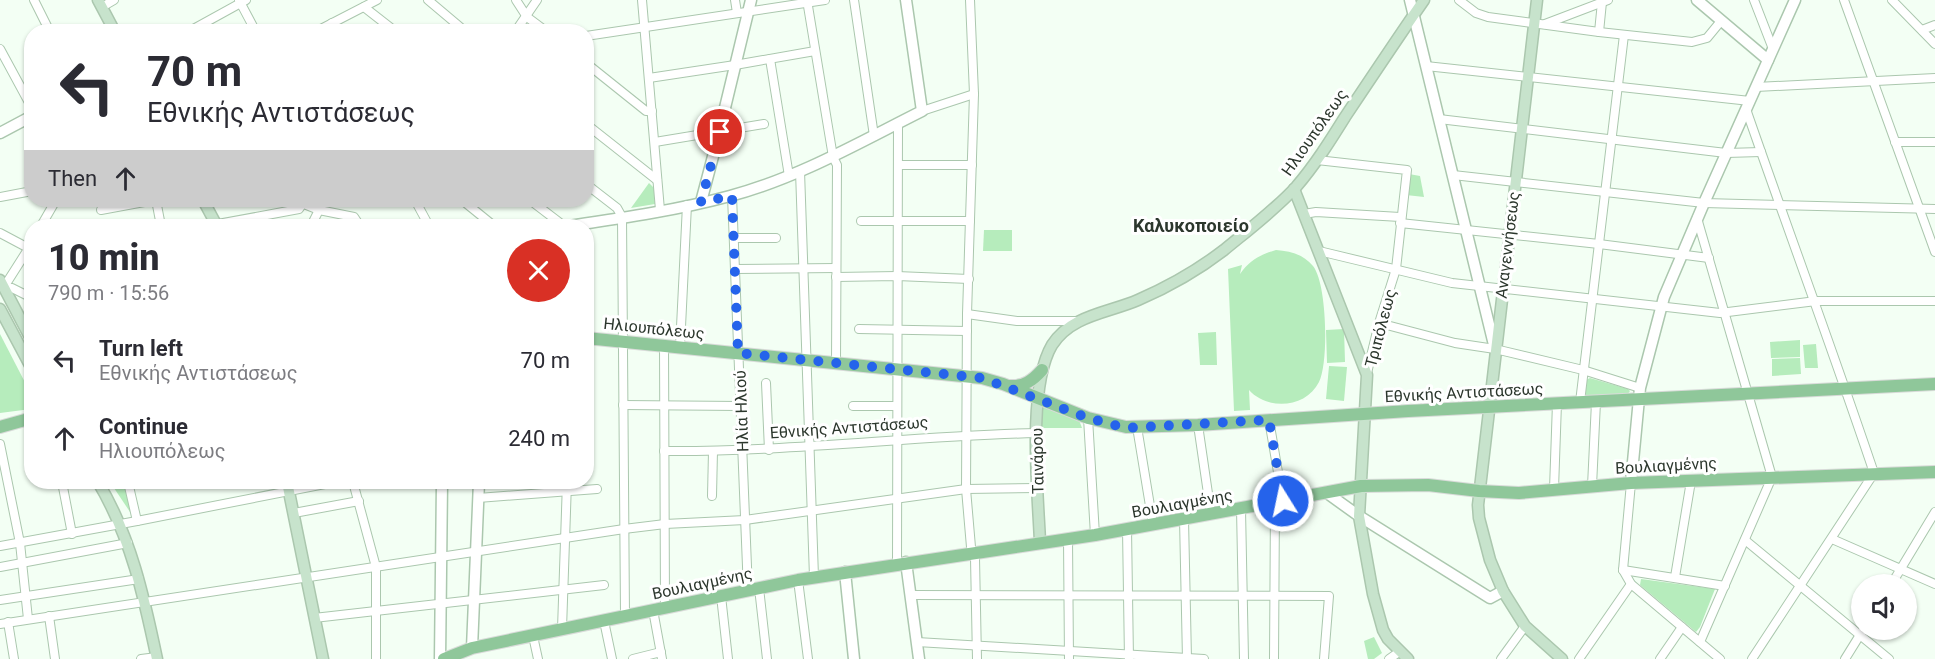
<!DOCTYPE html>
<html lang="en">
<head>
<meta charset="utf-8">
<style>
  body { margin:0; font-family:Roboto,sans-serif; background:#f2f2f3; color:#2b2b33; height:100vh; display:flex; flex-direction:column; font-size:22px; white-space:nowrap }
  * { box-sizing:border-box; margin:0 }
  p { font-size:20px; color:#7c7c81 }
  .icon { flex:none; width:33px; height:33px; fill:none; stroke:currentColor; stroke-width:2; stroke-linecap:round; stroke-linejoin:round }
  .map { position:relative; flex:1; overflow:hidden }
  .details { position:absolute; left:24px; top:219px; width:570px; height:270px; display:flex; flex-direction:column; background:#fff; border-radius:24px; box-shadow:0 2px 4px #0004 }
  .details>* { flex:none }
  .top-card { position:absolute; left:24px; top:24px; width:570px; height:183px; border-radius:24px; box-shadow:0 2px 4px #0004; background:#fff; color:#2b2b33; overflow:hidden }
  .fabs { position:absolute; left:1851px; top:574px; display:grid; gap:12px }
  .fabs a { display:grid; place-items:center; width:66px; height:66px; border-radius:50%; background:#fff; box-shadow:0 2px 4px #0004; font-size:30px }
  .pin { position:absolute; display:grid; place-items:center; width:51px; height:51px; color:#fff; margin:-26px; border:3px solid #fff; border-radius:50%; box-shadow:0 2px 6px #0007 }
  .me { position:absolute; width:66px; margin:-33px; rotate:350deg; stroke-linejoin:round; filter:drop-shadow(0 0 4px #0008) }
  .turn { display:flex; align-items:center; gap:21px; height:126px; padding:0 24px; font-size:27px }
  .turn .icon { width:78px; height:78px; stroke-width:2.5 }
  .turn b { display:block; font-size:42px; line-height:51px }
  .then { display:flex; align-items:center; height:57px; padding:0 24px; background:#0003; gap:12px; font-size:22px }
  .round { display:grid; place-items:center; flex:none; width:63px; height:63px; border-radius:32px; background:#f2f2f3 }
  .summary { display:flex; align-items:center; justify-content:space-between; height:102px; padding:0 24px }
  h1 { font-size:36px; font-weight:800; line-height:45px }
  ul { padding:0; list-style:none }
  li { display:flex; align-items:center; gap:18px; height:78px; padding:0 24px }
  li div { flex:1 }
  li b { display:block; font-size:22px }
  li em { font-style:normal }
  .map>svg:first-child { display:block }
  .green { fill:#b6ecbc }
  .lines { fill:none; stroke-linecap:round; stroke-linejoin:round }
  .minor-casing { stroke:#abc7ae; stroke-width:10 }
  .tertiary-casing { stroke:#abc7ae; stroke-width:13 }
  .secondary-casing { stroke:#abc7ae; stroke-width:13 }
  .primary-casing { stroke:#d9dbd9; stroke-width:14 }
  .minor { stroke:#fff; stroke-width:8 }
  .tertiary { stroke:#fff; stroke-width:10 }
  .secondary { stroke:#c7e3cc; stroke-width:10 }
  .primary { stroke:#8fc79a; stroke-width:12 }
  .route { stroke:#2563eb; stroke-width:10; stroke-dasharray:0 18 }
  .labels { text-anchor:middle; stroke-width:6; stroke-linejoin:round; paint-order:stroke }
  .street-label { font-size:16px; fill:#2c372d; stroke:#fff }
  .neighbourhood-label { font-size:18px; font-weight:bold; fill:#2c372d; stroke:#fff }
</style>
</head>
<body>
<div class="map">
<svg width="1935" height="659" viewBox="0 0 1935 659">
  <rect width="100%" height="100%" fill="#f3fff4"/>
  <g class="green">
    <polygon points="1409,174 1420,176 1424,197 1406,195"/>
    <polygon points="649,183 654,188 655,204 631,208"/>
    <polygon points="984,230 1012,230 1012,251 983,251"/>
    <path d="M 1276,250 C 1290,251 1303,254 1313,266 C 1327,283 1329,362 1319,382 C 1306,408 1268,411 1249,390 L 1250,410 L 1234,411 L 1228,269 L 1242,265 L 1240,274 C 1250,260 1259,255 1276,250 Z"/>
    <polygon points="1344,329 1345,362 1327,363 1326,330"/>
    <polygon points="1216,332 1217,365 1200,365 1198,333"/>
    <polygon points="0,334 31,394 31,409 0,413"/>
    <polygon points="1800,340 1800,357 1771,358 1770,342"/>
    <polygon points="1816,344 1818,368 1805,368 1803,345"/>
    <polygon points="1800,358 1801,374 1772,376 1772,359"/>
    <polygon points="1329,366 1347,367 1344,401 1326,399"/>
    <polygon points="1590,378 1628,389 1630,391 1627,395 1586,396 1586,380"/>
    <polygon points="1043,407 1079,420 1082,428 1041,428"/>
    <polygon points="110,482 126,482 132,510 130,512"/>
    <polygon points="1641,579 1715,589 1700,627 1696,632 1640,585"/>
    <polygon points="1374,637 1382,653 1374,659 1368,659 1364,641"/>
  </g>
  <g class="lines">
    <g class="minor-casing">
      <g id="minor">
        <polyline points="34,0 50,32"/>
        <polyline points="239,0 256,32"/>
        <polyline points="428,0 466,32"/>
        <polyline points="516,0 527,17 547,32"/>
        <polyline points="642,0 660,210"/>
        <polyline points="735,0 737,13"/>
        <polyline points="807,0 833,157 837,165 836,363"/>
        <polyline points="854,0 874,136"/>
        <polyline points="970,0 974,94 967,314 966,489 971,547 975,558 977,659"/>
        <polyline points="1459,0 1476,13 1488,17 1599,32 1692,42 1707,38 1721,21"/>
        <polyline points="1754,0 1773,49"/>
        <polyline points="1844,0 1935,252"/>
        <polyline points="1892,0 1935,44"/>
        <polyline points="102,7 114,0"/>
        <polyline points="364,7 396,32"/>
        <polyline points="332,23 336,32"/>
        <polyline points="1545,24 1608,0"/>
        <polyline points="1922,30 1935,25"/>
        <polyline points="188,32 246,0"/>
        <polyline points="315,32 377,0"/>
        <polyline points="515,32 537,0"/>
        <polyline points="1599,32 1602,2"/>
        <polyline points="586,36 825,0"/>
        <polyline points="0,49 32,108"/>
        <polyline points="770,59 789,176"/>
        <polyline points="586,63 646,111 652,111"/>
        <polyline points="1426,66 1750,101"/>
        <polyline points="649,78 735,65 815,51"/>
        <polyline points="1756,87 1935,78"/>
        <path d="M 1746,109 C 1788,230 1833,351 1874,473 L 1752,659"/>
        <polyline points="922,111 974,94"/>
        <polyline points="1439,119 1726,153 1761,152"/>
        <polyline points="586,124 657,180"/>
        <polyline points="655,142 764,124"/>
        <polyline points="1895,142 1935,142"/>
        <polyline points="1317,160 1407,170 1396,269 1379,323 1367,373"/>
        <polyline points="898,165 972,165"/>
        <polyline points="800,171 814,577"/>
        <polyline points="1453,175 1704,203 1935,209"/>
        <polyline points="586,184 617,208 622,217 625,616"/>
        <polyline points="732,196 748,591"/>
        <polyline points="0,197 32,191"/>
        <polyline points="156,200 161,226"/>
        <polyline points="294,200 319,210 354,217 360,226"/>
        <polyline points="415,200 429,226"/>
        <polyline points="462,200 494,226"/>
        <polyline points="530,200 564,226"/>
        <polyline points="376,202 379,200"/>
        <polyline points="471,207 478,200"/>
        <polyline points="101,210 155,200"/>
        <polyline points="1304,214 1316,212 1400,217"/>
        <polyline points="1697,218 1772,477 1700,642"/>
        <polyline points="861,221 970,221"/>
        <polyline points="1400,223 1599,244 1709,258"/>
        <polyline points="41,226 56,200"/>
        <polyline points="207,226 299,209 303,203"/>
        <polyline points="311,226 319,210"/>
        <polyline points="0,233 32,250"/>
        <polyline points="734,238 776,238"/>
        <polyline points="32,243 4,287 12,288 32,298"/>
        <polyline points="1319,251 1452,283 1720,313 1816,301 1935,301"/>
        <polyline points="735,269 836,268"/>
        <polyline points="836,277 897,276 969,279"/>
        <polyline points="967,314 1017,321 1077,321"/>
        <polyline points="1379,323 1455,343 1495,349 1583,370 1640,388"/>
        <polyline points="859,329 967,331"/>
        <polyline points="664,346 665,607"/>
        <polyline points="680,347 687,205"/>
        <polyline points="766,383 769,450"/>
        <polyline points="1580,402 1624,35"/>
        <polyline points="623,405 740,406"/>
        <polyline points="853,406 897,406"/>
        <polyline points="1088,418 1095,535"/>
        <polyline points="1269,420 1283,501"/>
        <polyline points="1198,425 1211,514"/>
        <polyline points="1137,427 1153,524"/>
        <polyline points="0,444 20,543 28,619"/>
        <path d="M 664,451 C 789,452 912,436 1036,433"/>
        <polyline points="62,482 72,534"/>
        <polyline points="128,482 137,521"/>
        <polyline points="353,482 376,567 376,659"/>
        <polyline points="1592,486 1596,402"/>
        <polyline points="1554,489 1557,403"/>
        <polyline points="712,496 713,451"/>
        <polyline points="478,498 597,489"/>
        <polyline points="1241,509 1244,659"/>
        <polyline points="294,513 359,501"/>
        <polyline points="1184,519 1187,659"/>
        <polyline points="1127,529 1129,659"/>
        <polyline points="1068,539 1069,659"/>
        <polyline points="1832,539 1935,584"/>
        <polyline points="1745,540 1889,659"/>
        <polyline points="0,546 137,521 335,482"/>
        <polyline points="897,564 898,123"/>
        <polyline points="0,567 128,543"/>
        <polyline points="1623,570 1631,584 1720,659"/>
        <polyline points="1623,570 1725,586"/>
        <polyline points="1623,570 1631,483"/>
        <polyline points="1675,577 1691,481"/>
        <polyline points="798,580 808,659"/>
        <polyline points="1891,585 1935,512"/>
        <polyline points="759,588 767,659"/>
        <polyline points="910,595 1329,596 1324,659"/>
        <polyline points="721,596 728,659"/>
        <polyline points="0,600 139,579"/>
        <polyline points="653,610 662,659"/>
        <polyline points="49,616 55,659"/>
        <polyline points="314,618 604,585"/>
        <polyline points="604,621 612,659"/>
        <polyline points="8,622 14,659"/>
        <polyline points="0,624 624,529 665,524 745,520 966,489 1037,488"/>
        <polyline points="562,629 567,482"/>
        <polyline points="533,636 538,659"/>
        <polyline points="917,642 1204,659"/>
        <polyline points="141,659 157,657"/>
        <polyline points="633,659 661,652"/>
        <polyline points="1274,659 1275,503"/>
        <polyline points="1389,659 1399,652"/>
        <polyline points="1501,659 1525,626"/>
        <polyline points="1579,659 1631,584"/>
        <polyline points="1660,659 1682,627"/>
        <polyline points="1845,659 1863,630"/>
      </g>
    </g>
    <g class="tertiary-casing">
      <g id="tertiary">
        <polyline points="1410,0 1495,349"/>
        <polyline points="1697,0 1768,60"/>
        <polyline points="0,133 32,116"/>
        <polyline points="701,202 716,145 751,0"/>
        <path d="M 569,226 C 623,218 678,210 730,196 C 798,178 860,142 922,111 L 906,0"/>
        <polyline points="1631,483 1640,388 1664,297 1704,203 1795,0"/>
        <polyline points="1327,493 1359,516 1490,598 1503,591"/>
        <polyline points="906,562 919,659"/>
        <polyline points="845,572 854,659"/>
        <polyline points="472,648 479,482"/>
        <polyline points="440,659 442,482"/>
      </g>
    </g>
    <g class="secondary-casing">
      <g id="secondary">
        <polyline points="98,0 115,32"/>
        <polyline points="1537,0 1478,505 1479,518 1490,560 1503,591 1525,626 1562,659"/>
        <polyline points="1294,189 1367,375 1359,516 1373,594 1383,630 1388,639 1408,659"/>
        <polyline points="203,200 217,226"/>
        <polyline points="0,280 32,341"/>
        <polyline points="0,309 32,369"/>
        <path d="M 98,482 C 131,537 144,597 157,659"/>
        <polyline points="287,482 323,659"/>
        <path d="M 1040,542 C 1038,493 1027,387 1052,345 C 1071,315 1108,313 1138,300 C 1168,287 1198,270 1224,250 C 1247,231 1276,209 1296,187 C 1315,165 1330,141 1345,117 C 1371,78 1397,39 1424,0"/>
      </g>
    </g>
    <g class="primary-casing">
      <g id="primary">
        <polyline points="586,338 982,378 1003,384 1088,418 1126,427 1198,425 1408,411 1935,384"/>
        <path d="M 1010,386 C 1024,387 1033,380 1042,370"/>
        <polyline points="0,427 32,418"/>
        <polyline points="444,659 472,648 798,580 1095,535 1361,486 1428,485 1479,491 1519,493 1631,483 1935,472"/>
      </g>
    </g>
    <use href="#minor" class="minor"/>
    <use href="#tertiary" class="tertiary"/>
    <use href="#secondary" class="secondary"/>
    <use href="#primary" class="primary"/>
  </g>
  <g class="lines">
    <polyline class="route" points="720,132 701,202 732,196 738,353 982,378 1088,418 1126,428 1269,420 1283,501"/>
  </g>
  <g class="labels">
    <g class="street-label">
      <text transform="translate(1314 132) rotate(-55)" y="6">Ηλιουπόλεως</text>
      <text transform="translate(1507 245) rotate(-83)" y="6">Αναγεννήσεως</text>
      <text transform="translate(654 328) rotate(6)" y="6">Ηλιουπόλεως</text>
      <text transform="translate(1380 328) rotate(-75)" y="6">Τριπόλεως</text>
      <text transform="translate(1464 392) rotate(-3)" y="6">Εθνικής Αντιστάσεως</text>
      <text transform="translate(741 411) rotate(-92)" y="6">Ηλία Ηλιού</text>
      <text transform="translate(849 427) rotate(-4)" y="6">Εθνικής Αντιστάσεως</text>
      <text transform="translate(1037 461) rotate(-91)" y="6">Ταινάρου</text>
      <text transform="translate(1666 465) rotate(-3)" y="6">Βουλιαγμένης</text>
      <text transform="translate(1182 503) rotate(-10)" y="6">Βουλιαγμένης</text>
      <text transform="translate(702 583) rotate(-12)" y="6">Βουλιαγμένης</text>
    </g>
    <g class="neighbourhood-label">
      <text x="1191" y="232">Καλυκοποιείο</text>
    </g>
  </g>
</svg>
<div class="fabs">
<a><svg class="icon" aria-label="sound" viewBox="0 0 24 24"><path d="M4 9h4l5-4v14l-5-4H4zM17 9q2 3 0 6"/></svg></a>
</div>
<div class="pin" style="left:720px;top:132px;background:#d93025"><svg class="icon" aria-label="arrive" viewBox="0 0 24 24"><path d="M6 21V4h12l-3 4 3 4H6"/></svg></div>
<svg class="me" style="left:1283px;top:501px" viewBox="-20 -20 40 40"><circle r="17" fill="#2563eb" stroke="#fff" stroke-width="3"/><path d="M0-11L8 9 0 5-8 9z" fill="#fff"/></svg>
<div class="top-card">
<div class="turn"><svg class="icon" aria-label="left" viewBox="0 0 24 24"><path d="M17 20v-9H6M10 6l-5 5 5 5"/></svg><div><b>70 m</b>Εθνικής Αντιστάσεως</div></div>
<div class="then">Then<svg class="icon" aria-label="ahead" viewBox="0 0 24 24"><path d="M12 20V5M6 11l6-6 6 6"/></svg></div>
</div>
<section class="details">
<div class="summary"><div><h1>10 min</h1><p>790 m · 15:56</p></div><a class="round" style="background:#d93025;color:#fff"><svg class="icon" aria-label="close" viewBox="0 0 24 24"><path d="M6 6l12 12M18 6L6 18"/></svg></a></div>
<ul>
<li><svg class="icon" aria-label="left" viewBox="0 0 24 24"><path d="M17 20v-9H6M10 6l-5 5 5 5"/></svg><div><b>Turn left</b><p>Εθνικής Αντιστάσεως</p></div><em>70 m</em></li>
<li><svg class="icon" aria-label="ahead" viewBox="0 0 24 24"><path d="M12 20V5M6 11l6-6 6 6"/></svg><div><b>Continue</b><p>Ηλιουπόλεως</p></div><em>240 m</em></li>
</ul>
</section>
</div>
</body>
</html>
